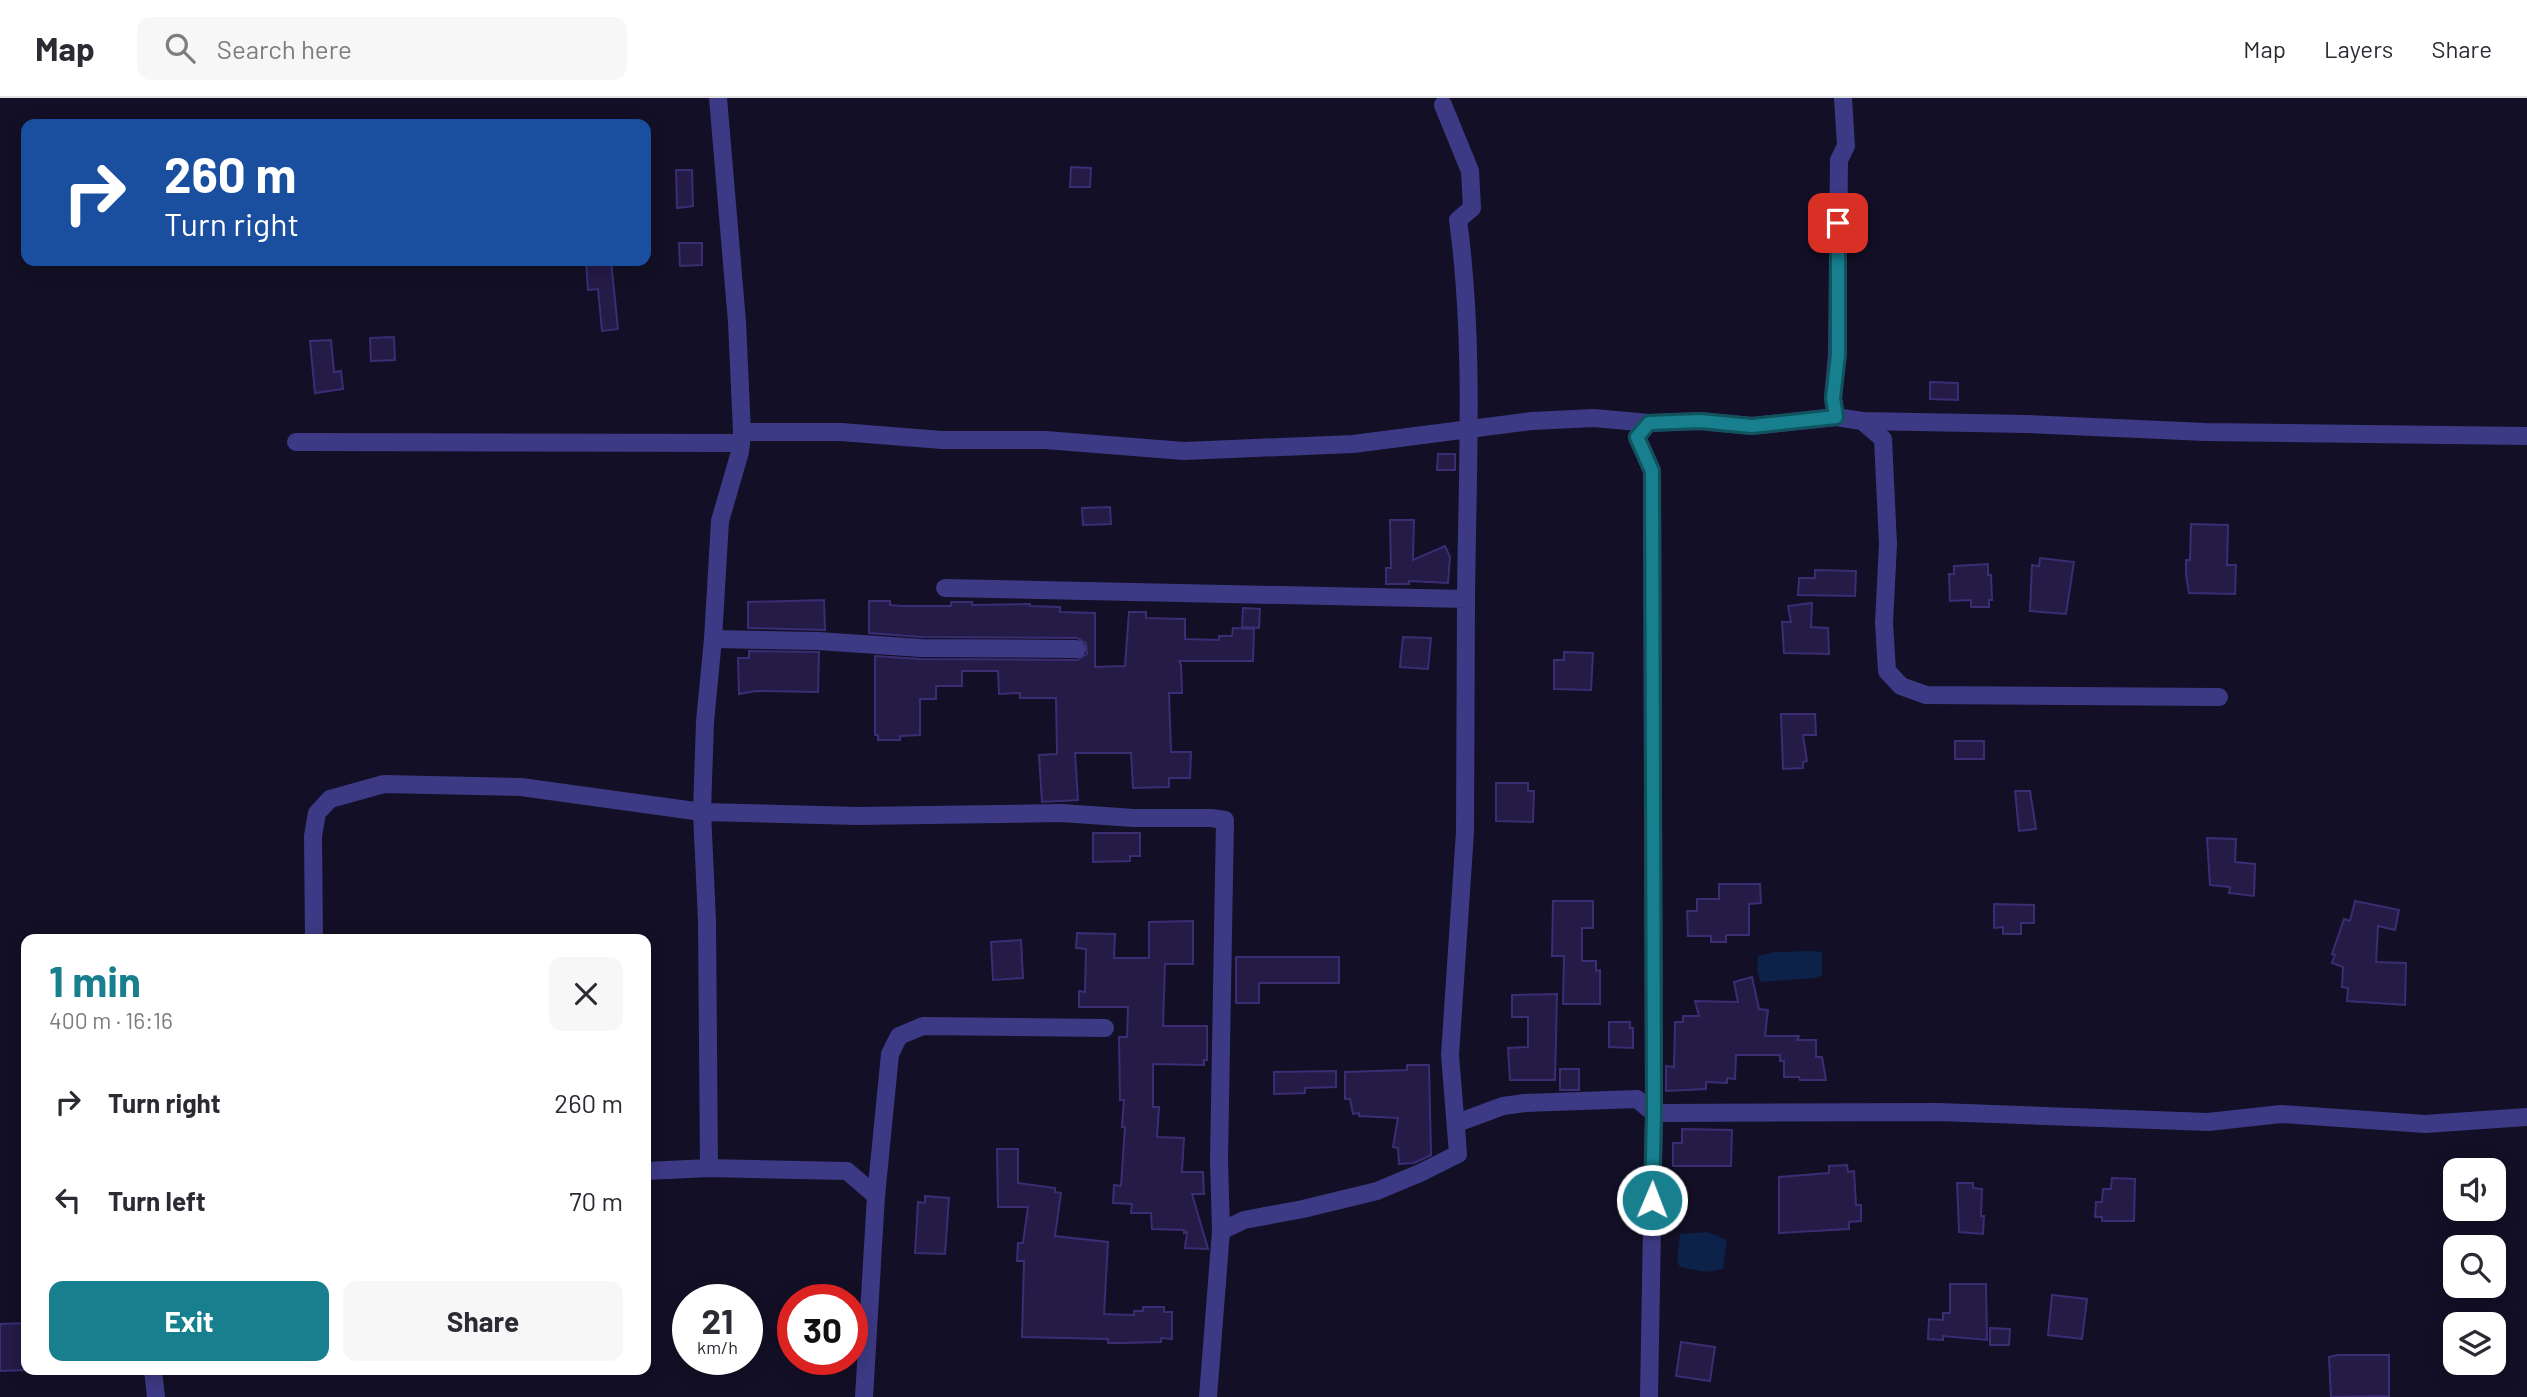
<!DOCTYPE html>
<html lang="en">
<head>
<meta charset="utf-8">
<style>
  body { margin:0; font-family:Barlow,sans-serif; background:#f7f7f7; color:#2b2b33; height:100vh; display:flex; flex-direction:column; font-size:26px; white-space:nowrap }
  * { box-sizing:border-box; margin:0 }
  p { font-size:23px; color:#7c7c81 }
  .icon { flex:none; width:38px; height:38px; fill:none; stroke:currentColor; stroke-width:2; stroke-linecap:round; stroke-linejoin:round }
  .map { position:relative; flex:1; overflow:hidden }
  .sheet { position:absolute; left:21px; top:836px; width:630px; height:441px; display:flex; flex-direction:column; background:#fff; border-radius:14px; box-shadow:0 4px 18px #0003 }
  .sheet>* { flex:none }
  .hud { position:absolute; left:21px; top:21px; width:630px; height:147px; border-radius:14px; box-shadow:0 4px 18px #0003; background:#1a4fa0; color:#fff; overflow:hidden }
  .tools { position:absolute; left:2443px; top:1060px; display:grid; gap:14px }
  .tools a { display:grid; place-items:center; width:63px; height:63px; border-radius:14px; background:#fff; box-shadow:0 4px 18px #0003; font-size:35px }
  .speed { position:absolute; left:672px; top:1186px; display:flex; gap:14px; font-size:35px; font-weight:700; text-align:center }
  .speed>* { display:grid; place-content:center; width:91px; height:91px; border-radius:50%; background:#fff; box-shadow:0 4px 18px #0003; line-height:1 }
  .speed small { font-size:18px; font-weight:400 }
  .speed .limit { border:10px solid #d22; background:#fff; color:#111 }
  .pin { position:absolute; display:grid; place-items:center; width:60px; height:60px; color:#fff; margin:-30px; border-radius:14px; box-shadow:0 4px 10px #0006 }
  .me { position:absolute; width:77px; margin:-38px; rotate:1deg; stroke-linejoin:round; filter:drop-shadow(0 0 5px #0008) }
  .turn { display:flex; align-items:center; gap:24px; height:147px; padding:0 28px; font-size:32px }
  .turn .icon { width:91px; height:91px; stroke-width:2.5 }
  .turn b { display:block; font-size:49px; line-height:60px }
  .round { display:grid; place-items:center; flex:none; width:74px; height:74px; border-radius:14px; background:#f7f7f7 }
  .head { display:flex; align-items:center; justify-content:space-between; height:119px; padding:0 28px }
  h1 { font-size:42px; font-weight:700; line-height:52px; color:#187f8f }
  .button { display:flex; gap:14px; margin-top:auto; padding:14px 28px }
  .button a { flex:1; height:80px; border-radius:14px; background:#187f8f; color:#fff; font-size:28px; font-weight:700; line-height:80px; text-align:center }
  .button a+a { background:#f7f7f7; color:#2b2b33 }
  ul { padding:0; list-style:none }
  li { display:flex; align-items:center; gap:21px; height:98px; padding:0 28px }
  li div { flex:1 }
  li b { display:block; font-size:26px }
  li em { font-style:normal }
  header { display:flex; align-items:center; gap:42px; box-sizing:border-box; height:98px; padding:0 35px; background:#fff; border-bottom:2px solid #e1e1e2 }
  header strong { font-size:33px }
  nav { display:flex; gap:38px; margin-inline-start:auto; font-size:24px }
  .search { width:490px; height:63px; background:#f7f7f7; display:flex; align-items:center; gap:18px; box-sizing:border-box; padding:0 24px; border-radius:14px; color:#7c7c81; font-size:26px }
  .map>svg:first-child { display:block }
  .water { fill:#0c2248 }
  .building { fill:#241b47; stroke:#3b2d73; stroke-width:2 }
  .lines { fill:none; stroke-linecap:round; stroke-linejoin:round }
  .minor { stroke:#3d3a85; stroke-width:18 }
  .route-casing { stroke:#10535d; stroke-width:18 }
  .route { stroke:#187f8f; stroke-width:12 }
</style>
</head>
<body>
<header>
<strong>Map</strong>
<div class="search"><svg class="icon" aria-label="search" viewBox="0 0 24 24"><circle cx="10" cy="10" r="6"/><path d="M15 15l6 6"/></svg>Search here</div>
<nav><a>Map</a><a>Layers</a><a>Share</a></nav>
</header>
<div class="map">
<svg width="2527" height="1299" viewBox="0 0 2527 1299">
  <rect width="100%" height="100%" fill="#130f26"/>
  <g class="water">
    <polygon points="1816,853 1822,855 1822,877 1816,880 1760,884 1757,871 1758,858 1775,854"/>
    <polygon points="1708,1134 1727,1142 1723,1171 1706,1174 1680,1169 1677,1163 1680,1136"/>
  </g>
  <g class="building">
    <polygon points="1071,69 1091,70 1090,89 1070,89"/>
    <polygon points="676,72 692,72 693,108 677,110"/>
    <polygon points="679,145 702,145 702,167 680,168"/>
    <polygon points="586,163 611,163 618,231 602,233 598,191 588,192"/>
    <polygon points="394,239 395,262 371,263 370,240"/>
    <polygon points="331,242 334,274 341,273 343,291 315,295 310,243"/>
    <polygon points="1930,284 1958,285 1958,302 1930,301"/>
    <polygon points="1438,356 1455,356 1455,372 1437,372"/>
    <polygon points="1110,409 1111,426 1083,427 1082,410"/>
    <polygon points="1390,422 1414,422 1413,462 1445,448 1450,459 1448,485 1409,483 1409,486 1386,486 1386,470 1391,470"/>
    <polygon points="2191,426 2228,427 2227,467 2236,467 2235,496 2189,495 2186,477 2186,462 2190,462"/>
    <polygon points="2040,460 2074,464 2066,516 2030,513 2032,467 2039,468"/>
    <polygon points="1988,466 1988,477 1991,477 1992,502 1989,502 1989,509 1971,509 1971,502 1950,503 1949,476 1954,476 1954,468"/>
    <polygon points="1815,472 1856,473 1855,498 1798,497 1799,480 1815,480"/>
    <polygon points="824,502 825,532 748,530 748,504"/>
    <polygon points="869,503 890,503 890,507 903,508 951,508 951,504 972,504 972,507 1030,506 1030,508 1060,509 1060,514 1095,515 1095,569 1125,568 1129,514 1146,514 1146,520 1185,521 1185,541 1219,542 1219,538 1232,538 1233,530 1254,531 1253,563 1179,563 1181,567 1182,595 1169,595 1171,654 1191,654 1190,680 1169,680 1169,689 1133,690 1131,655 1075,655 1078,702 1042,704 1039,657 1057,656 1056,600 1020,600 1020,595 999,596 998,573 962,573 962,588 936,588 936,601 920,601 920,637 900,638 900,642 878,642 878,637 875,637 875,558 921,561 1077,562 1087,556 1086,545 1077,540 921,539 869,535"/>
    <polygon points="1812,505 1811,529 1828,530 1829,556 1784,555 1782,524 1791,524 1788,508"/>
    <polygon points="1243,510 1260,511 1259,530 1242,529"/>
    <polygon points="1403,539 1431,540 1428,571 1400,569"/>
    <polygon points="749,553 819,554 818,594 756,593 739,596 738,560 749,560"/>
    <polygon points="1564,554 1593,555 1591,592 1554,591 1554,562 1564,562"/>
    <polygon points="1781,616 1815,616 1816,637 1803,637 1807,663 1803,664 1803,670 1783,671"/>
    <rect x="1955" y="643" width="29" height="18"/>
    <polygon points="1496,685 1528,685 1528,693 1534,693 1533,724 1496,723"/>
    <polygon points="2015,693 2030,693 2036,731 2019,733"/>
    <polygon points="1093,735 1140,735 1140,758 1130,758 1130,763 1093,764"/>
    <polygon points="2207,740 2236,741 2235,764 2255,766 2254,798 2229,795 2230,789 2210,787"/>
    <polygon points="1719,786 1760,786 1761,805 1749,806 1749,837 1726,837 1726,844 1711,844 1711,838 1688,838 1687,813 1697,813 1697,801 1719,801"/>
    <polygon points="1553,803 1593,803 1593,830 1582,830 1582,863 1596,863 1596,873 1600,872 1600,906 1563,906 1564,858 1552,858"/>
    <polygon points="2355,803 2399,812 2395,832 2378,828 2376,864 2406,865 2405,907 2347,903 2348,890 2342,889 2343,869 2332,865 2335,857 2332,856 2344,821 2350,823"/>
    <polygon points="1994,806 2034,807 2034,825 2021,825 2021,836 2003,836 2003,829 1994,830"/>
    <polygon points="1193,823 1193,866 1165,866 1163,928 1207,928 1207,962 1204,962 1204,967 1153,966 1153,1009 1159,1009 1157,1039 1184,1040 1182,1074 1203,1074 1204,1096 1192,1096 1208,1151 1185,1150 1187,1134 1184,1135 1184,1132 1152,1131 1151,1115 1131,1115 1132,1106 1113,1105 1114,1087 1121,1088 1125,1029 1122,1029 1124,1002 1120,1002 1119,939 1127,939 1128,909 1079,909 1079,893 1085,894 1086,851 1076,850 1077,835 1115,836 1114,860 1149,860 1149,824"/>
    <polygon points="1021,842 1023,880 993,882 991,844"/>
    <polygon points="1236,859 1339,859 1339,885 1259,885 1259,905 1236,905"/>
    <polygon points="1752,879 1759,911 1768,912 1765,938 1799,938 1797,942 1816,942 1816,959 1822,959 1826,982 1800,982 1799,979 1784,979 1784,963 1780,963 1780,957 1736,957 1735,981 1727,980 1727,985 1706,984 1706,991 1666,993 1666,968 1674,969 1675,924 1683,924 1683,918 1699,918 1695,903 1738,904 1734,884"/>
    <polygon points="1557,896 1555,982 1510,982 1508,950 1528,949 1528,919 1512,919 1512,897"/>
    <polygon points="1609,924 1630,924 1630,930 1633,930 1633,950 1609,949"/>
    <polygon points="1407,967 1429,967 1431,1057 1414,1065 1399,1066 1398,1050 1393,1049 1398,1020 1359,1018 1359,1015 1353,1016 1350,1001 1345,1001 1345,974 1407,972"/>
    <rect x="1560" y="971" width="19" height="21"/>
    <polygon points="1336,973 1336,989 1305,990 1305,995 1274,996 1274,974"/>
    <polygon points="1682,1031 1732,1032 1731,1068 1673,1068 1673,1045 1682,1045"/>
    <polygon points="997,1051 1018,1051 1018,1085 1055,1090 1055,1094 1061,1095 1055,1138 1108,1144 1104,1216 1134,1217 1134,1213 1143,1213 1143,1209 1164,1209 1164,1214 1172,1214 1172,1241 1161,1240 1161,1244 1124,1245 1108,1245 1108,1241 1022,1239 1024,1163 1017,1163 1018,1145 1023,1145 1028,1109 998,1109"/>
    <polygon points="1847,1067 1848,1074 1854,1073 1856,1107 1861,1107 1861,1123 1849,1124 1849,1131 1779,1135 1779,1079 1829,1075 1829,1068"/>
    <polygon points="2112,1080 2135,1081 2134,1123 2102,1123 2102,1119 2095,1119 2096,1104 2102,1104 2103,1091 2111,1091"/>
    <polygon points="1957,1085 1973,1085 1973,1090 1982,1091 1981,1118 1984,1118 1983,1136 1959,1134"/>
    <polygon points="925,1098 949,1100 945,1156 915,1155 918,1104 925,1105"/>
    <polygon points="1950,1186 1986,1186 1987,1242 1943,1238 1943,1242 1928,1241 1929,1221 1943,1222 1943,1215 1950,1215"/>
    <polygon points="2052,1197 2087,1201 2082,1241 2048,1237"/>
    <polygon points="26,1225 26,1272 0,1273 0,1226"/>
    <polygon points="1990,1230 2010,1231 2009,1247 1990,1247"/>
    <polygon points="1681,1244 1715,1249 1710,1283 1676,1278"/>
    <polygon points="2338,1257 2389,1257 2389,1298 2331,1299 2329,1259"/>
  </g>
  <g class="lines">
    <g class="minor">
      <path d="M 1443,7 L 1470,73 L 1472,110 L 1458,122 C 1475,246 1467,376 1466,501"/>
      <polyline points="1836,319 1833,300 1837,257 1839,62 1846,48 1843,0"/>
      <polyline points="1862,323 1883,341 1888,446 1884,525 1887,573 1901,588 1926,597 2219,599"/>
      <polyline points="742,334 841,334 942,342 1045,342 1184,353 1353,346 1532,323 1594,320 1649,325"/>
      <polyline points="296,344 741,345"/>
      <polyline points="945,490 1466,501 1465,734 1450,957 1458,1056 1420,1075 1377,1093 1303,1111 1244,1122 1221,1133"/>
      <polyline points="713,541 818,543 921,550 1077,551"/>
      <polyline points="314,842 313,738 317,715 330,701 384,686 521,689 702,714 857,718 1061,715 1134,720 1211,720 1225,722 1219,1062 1221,1133 1208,1299"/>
      <polyline points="1457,1025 1503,1008 1525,1005 1637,1001 1654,1015 1939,1014 2208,1024 2281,1016 2425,1026 2527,1019"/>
      <polyline points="709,1070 707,823 702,714 705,624 713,541 720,423 740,354 742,334 737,224 718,0"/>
      <polyline points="646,1073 709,1070 847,1073 876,1098"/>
      <polyline points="153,1272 156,1299"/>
      <polyline points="864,1299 876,1098 890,956 899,938 923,928 1105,930"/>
      <polyline points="1649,1299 1654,1015 1652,373 1637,339 1649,325 1700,323 1752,328 1836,319 1862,323 2026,326 2205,334 2527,338"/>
    </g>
  </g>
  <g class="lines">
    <g class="route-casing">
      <polyline id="route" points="1652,1102 1654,1015 1652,373 1637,339 1649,325 1700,323 1752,328 1836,319 1833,300 1838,257 1838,125"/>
    </g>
    <use href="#route" class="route"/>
  </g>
</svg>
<div class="tools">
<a><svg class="icon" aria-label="sound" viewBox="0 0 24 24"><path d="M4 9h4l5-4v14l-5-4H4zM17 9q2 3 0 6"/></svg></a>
<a><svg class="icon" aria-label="search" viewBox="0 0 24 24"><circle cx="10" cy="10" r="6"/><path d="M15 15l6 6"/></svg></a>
<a><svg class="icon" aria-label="layers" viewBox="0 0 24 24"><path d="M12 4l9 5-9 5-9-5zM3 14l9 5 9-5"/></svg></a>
</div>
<div class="speed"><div>21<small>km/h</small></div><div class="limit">30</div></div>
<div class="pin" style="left:1838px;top:125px;background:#d93025"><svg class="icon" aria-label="arrive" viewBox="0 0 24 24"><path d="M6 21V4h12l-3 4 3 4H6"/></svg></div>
<svg class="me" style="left:1652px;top:1102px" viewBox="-20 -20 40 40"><circle r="17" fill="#187f8f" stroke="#fff" stroke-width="3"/><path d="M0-11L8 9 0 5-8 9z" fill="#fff"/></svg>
<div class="hud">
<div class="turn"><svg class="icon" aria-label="right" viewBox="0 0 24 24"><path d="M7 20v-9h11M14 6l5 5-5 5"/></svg><div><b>260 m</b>Turn right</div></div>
</div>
<section class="sheet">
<div class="head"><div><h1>1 min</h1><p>400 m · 16:16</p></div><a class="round"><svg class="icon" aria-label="close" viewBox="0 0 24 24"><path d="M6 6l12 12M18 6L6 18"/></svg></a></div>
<ul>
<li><svg class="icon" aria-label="right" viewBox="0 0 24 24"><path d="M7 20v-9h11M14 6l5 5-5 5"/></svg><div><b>Turn right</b></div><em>260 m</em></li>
<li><svg class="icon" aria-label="left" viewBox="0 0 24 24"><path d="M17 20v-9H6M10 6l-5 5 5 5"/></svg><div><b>Turn left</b></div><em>70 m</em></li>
</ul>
<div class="button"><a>Exit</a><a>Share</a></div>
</section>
</div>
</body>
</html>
